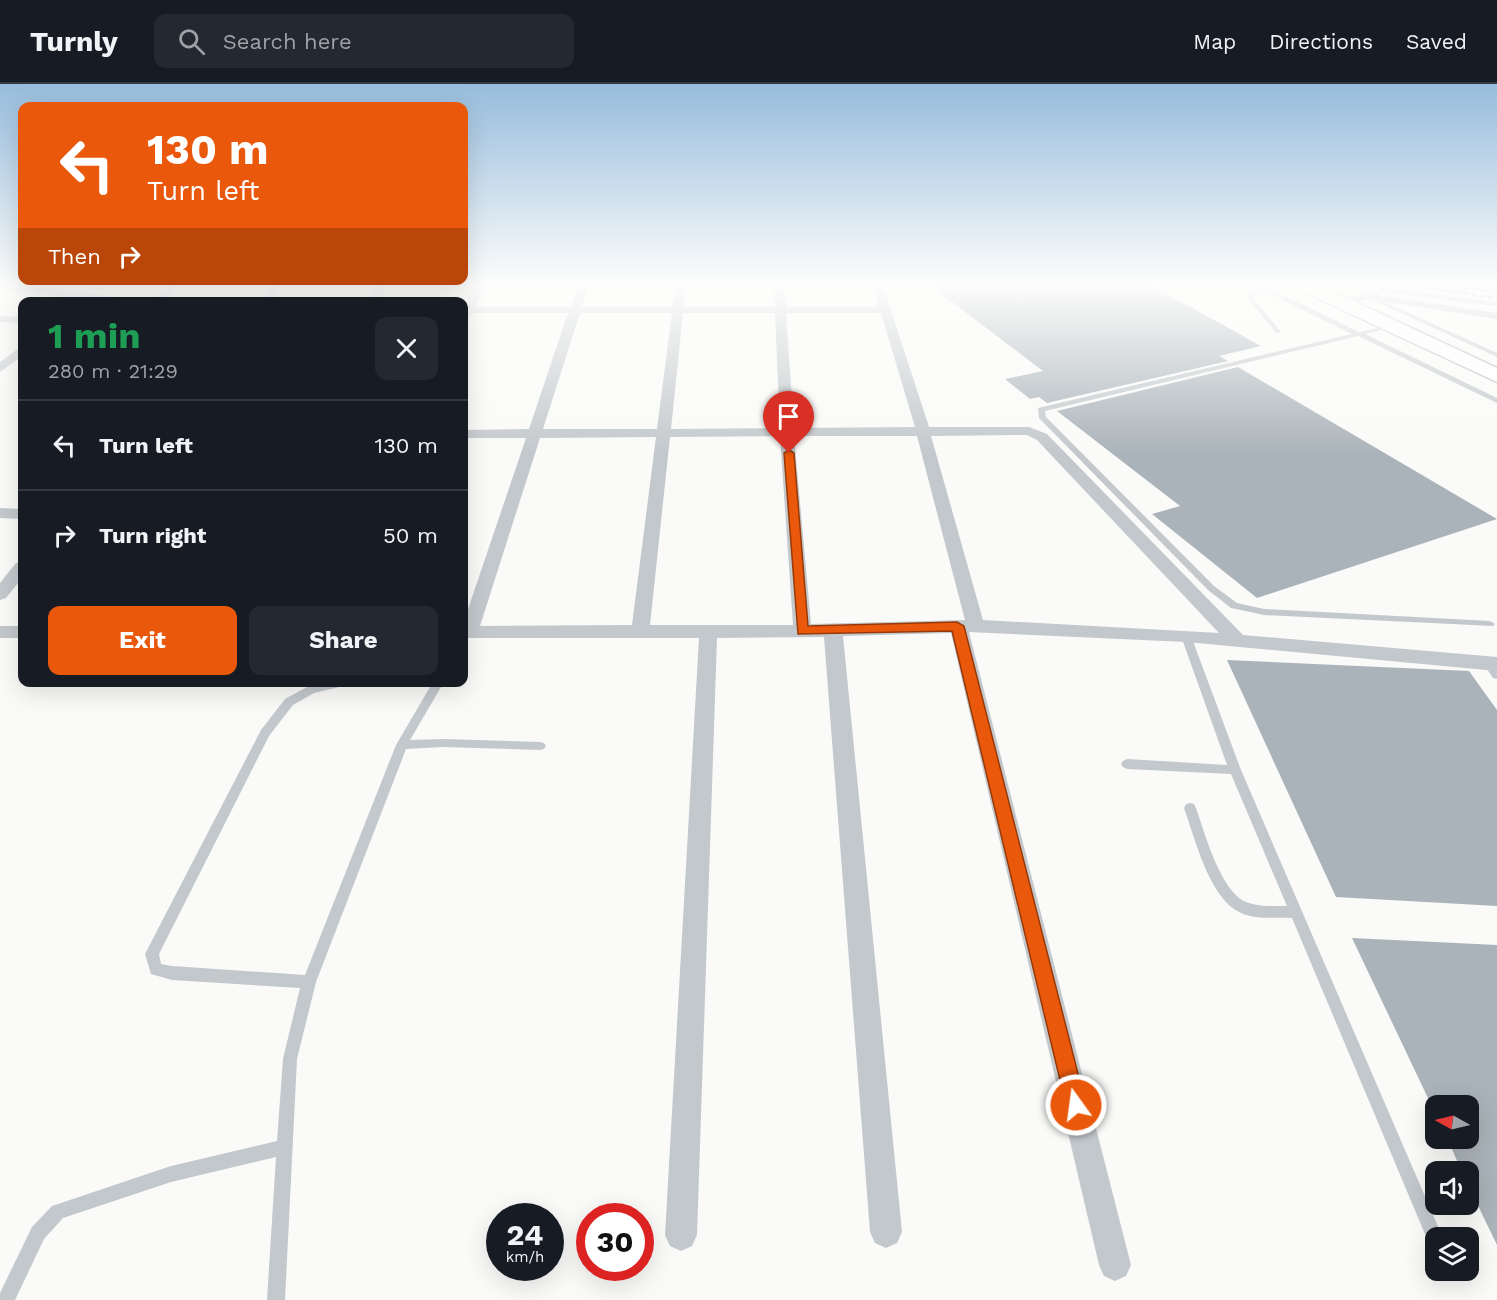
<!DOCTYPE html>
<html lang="en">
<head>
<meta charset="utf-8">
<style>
  body { margin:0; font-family:"Work Sans",sans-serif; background:#242831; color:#f1f3f6; height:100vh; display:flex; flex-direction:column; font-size:22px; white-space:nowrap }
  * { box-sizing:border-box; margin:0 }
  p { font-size:20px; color:#9ea1a6 }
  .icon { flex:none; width:33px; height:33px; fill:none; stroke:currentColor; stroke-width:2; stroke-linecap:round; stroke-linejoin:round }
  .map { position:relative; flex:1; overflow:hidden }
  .drawer { position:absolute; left:18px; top:213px; width:450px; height:390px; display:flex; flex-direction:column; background:#171b24; border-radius:12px; box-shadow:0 6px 24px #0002 }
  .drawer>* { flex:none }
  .banner { position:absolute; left:18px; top:18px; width:450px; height:183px; border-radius:12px; box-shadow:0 6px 24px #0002; background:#ea580c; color:#fff; overflow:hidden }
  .needle { width:39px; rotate:278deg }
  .buttons { position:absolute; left:1425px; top:1011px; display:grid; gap:12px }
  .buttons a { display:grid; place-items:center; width:54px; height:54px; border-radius:12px; background:#171b24; box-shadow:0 6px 24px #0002; font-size:30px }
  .speed { position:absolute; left:486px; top:1119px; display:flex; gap:12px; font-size:30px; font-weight:700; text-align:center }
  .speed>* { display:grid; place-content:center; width:78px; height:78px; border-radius:50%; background:#171b24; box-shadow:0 6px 24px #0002; line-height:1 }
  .speed small { font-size:15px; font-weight:400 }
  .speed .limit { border:9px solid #d22; background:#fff; color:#111 }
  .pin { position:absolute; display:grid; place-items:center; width:51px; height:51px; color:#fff; margin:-62px -26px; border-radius:50% 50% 50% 0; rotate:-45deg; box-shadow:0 0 6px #0007 }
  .pin .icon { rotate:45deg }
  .me { position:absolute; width:66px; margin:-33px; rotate:346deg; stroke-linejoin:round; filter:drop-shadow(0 0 4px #0008) }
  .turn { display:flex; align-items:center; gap:21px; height:126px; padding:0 30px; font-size:27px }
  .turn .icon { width:78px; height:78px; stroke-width:2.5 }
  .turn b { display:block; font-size:42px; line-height:51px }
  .then { display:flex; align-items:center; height:57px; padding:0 30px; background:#0003; gap:12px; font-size:22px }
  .round { display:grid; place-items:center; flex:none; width:63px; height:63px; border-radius:12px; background:#242831 }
  .headline { display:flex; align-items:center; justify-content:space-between; height:102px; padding:0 30px }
  h1 { font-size:36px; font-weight:700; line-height:45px; color:#1e9e55 }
  .action { display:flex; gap:12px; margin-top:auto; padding:12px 30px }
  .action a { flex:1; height:69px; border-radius:12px; background:#ea580c; color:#fff; font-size:24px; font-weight:700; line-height:69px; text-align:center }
  .action a+a { background:#242831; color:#f1f3f6 }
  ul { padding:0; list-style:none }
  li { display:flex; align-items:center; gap:18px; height:90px; padding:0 30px; border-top:2px solid #363941 }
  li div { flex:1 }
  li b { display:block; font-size:22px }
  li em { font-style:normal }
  header { display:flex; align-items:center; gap:36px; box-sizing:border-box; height:84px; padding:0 30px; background:#171b24; border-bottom:2px solid #363941 }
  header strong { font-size:28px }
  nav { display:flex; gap:33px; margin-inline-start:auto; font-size:21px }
  .search { width:420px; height:54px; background:#242831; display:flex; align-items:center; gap:15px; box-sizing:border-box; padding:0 21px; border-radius:12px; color:#9ea1a6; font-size:22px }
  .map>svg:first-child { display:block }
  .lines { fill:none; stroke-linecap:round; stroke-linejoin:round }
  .canal { fill:#bbc7cb; fill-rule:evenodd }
  .building { fill:#aab3b9 }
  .highway-casing { stroke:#b4b9bd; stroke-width:3 }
  .lane { fill:#c3c8cc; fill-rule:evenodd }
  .street { fill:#c3c8cc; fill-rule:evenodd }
  .highway { fill:#fff; fill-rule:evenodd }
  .rail { stroke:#a2aab0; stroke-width:3; stroke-dasharray:5 3; stroke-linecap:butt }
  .route { fill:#ea580c; stroke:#983908; stroke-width:1.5 }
</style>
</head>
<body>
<header>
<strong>Turnly</strong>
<div class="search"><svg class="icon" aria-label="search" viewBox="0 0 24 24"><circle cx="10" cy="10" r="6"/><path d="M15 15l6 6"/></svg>Search here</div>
<nav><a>Map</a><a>Directions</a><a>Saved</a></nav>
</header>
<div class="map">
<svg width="1497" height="1216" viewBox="0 0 1497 1216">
  <rect width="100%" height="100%" fill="#fafaf8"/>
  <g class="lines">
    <polygon class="canal" points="1439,199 1497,202 1497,210 1446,203"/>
  </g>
  <g class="building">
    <polygon points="927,199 1147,199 1261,262 1219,272 1228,277 1047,319 1039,313 1030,315 1005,295 1043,287"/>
    <polygon points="1238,283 1497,435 1257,514 1152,430 1180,422 1057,327"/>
    <polygon points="1227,576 1469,587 1497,626 1497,822 1336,813"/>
    <polygon points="1352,854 1497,861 1497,1161 1468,1101 1468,1088 1462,1088 1447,1054 1468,1054 1468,1022 1436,1022 1436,1031"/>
  </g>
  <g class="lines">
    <g class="highway-casing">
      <polygon id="highway" points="1290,199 1315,199 1497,284 1497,298 1293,203"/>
    </g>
    <g class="lane">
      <path d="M 1250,199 C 1258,199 1264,204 1270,203 C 1281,203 1291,199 1302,199 L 1273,206 L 1359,248 L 1394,241 L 1394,243 L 1365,250 L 1497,314 L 1497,319 L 1358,252 L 1045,327 L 1046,333 L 1214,502 L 1237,519 L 1264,525 L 1490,537 L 1495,540 L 1493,542 L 1264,531 L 1231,524 L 1208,506 L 1039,334 L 1038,324 L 1352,250 L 1266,208 L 1254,210 L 1253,213 L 1281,248 L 1276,249 L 1247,213 L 1249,208 L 1261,205 Z"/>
      <polygon points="1383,204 1497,218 1497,222 1384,208 1379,210 1382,214 1380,216 1497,269 1497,273 1364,212 1367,210 1376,214 1374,208"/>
      <path d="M 1186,549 L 1191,552 L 1241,686 L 1443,1154 L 1436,1154 L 1436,1164 L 1430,1162 L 1292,834 C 1275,833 1256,836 1241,829 C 1209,815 1195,754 1184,724 L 1186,720 L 1190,719 L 1194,720 L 1196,724 C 1205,749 1221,811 1249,819 C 1261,823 1275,822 1287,822 L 1231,690 L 1127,685 L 1123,683 L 1121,680 L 1123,677 L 1127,675 L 1227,681 L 1181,552 Z"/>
      <path d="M 1488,575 C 1497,578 1497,587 1497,595 L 1493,594 L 1483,579 Z"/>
      <polygon points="326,598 349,598 348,601 314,609 293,621 269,652 159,870 161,880 172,882 305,891 396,661 433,598 444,598 410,656 443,655 540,658 544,659 546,662 544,665 540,666 443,663 406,665 316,898 297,975 285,1216 267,1216 276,1073 171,1098 63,1134 44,1155 15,1216 0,1216 0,1209 32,1143 52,1122 171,1082 277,1057 283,975 300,904 172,896 151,890 145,870 261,646 285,615 307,603"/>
    </g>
    <g class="street">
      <polygon points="0,199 137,215 142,218 104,218 0,205"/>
      <polygon points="171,199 183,199 164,218 152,218"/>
      <polygon points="275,199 286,199 270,218 259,218"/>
      <polygon points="378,199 389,199 377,218 366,218"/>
      <path d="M 476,199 L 487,199 L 475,223 L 571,223 L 579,199 L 589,199 L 582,223 L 673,223 L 676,199 L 686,199 L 684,223 L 775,223 L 774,199 L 784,199 L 786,223 L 879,223 L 872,199 L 882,199 L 929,343 L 1029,343 L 1047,350 L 1243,551 L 1497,573 L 1497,587 L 1186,558 L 969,548 L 1131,1181 L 1126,1192 L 1115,1197 L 1104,1192 L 1099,1181 L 951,549 L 843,552 L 902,1148 L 897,1159 L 886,1164 L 875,1159 L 870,1148 L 824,553 L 717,554 L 697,1151 L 692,1162 L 681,1167 L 670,1162 L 665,1151 L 699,554 L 464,554 L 464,537 L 526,354 L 464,354 L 464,346 L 529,345 L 568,229 L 472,229 L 468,236 L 464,237 L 464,223 ZM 580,229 L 672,229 L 657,345 L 543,345 ZM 683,229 L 775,229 L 780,344 L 671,345 ZM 786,229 L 881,229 L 915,343 L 794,344 ZM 1027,351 L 1037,356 L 1219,549 L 983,536 L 931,352 ZM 780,352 L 793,541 L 650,541 L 670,353 ZM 794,352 L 917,352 L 965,536 L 811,540 ZM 656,353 L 632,541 L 480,542 L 540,354 Z"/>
      <polygon points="1367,209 1497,229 1497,235 1367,215 1339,221 1333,218 1335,216"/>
      <polygon points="0,232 22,233 22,239 0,238"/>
      <polygon points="22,262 22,272 0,288 0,278"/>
      <polygon points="0,424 22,425 22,435 0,434"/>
      <polygon points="22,478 22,494 6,514 0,516 0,499 16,479"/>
      <rect x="0" y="542" width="22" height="12"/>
    </g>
    <use href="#highway" class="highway"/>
    <polyline class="rail" points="1393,199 1497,214"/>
  </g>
  <linearGradient id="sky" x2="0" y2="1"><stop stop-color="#96bcdc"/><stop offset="0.54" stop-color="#fdfdfc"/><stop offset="1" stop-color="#fdfdfc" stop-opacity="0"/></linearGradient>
  <rect width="1497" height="370" fill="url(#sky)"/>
  <polygon class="route" points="789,366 794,369 808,542 957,538 964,542 1086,1021 1083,1028 1076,1031 1069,1028 1066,1021 952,547 798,550 784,369"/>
</svg>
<div class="buttons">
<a><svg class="needle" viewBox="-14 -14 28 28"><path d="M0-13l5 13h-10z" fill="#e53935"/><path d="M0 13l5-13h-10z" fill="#9ea1a6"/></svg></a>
<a><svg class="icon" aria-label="sound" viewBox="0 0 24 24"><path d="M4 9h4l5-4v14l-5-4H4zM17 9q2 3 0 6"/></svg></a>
<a><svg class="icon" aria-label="layers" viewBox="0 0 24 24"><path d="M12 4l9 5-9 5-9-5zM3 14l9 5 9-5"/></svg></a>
</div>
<div class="speed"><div>24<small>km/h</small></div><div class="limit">30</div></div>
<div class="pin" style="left:789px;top:369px;background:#d93025"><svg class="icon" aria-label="arrive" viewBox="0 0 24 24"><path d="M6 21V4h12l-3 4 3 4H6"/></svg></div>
<svg class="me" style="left:1076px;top:1021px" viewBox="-20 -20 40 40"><circle r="17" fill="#ea580c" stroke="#fff" stroke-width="3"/><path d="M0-11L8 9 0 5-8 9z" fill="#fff"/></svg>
<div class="banner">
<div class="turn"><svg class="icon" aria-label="left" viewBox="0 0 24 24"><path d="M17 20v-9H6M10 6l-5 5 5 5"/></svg><div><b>130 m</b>Turn left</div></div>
<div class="then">Then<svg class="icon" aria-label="right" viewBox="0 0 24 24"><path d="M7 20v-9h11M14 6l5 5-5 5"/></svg></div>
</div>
<section class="drawer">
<div class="headline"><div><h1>1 min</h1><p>280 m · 21:29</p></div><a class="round"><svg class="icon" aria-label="close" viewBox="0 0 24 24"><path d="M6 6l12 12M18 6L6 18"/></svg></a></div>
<ul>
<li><svg class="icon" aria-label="left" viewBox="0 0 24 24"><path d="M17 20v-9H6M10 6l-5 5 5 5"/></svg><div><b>Turn left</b></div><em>130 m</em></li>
<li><svg class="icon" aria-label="right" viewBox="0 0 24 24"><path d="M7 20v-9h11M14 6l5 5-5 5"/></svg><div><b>Turn right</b></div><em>50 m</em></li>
</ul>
<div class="action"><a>Exit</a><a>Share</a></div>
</section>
</div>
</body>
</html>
